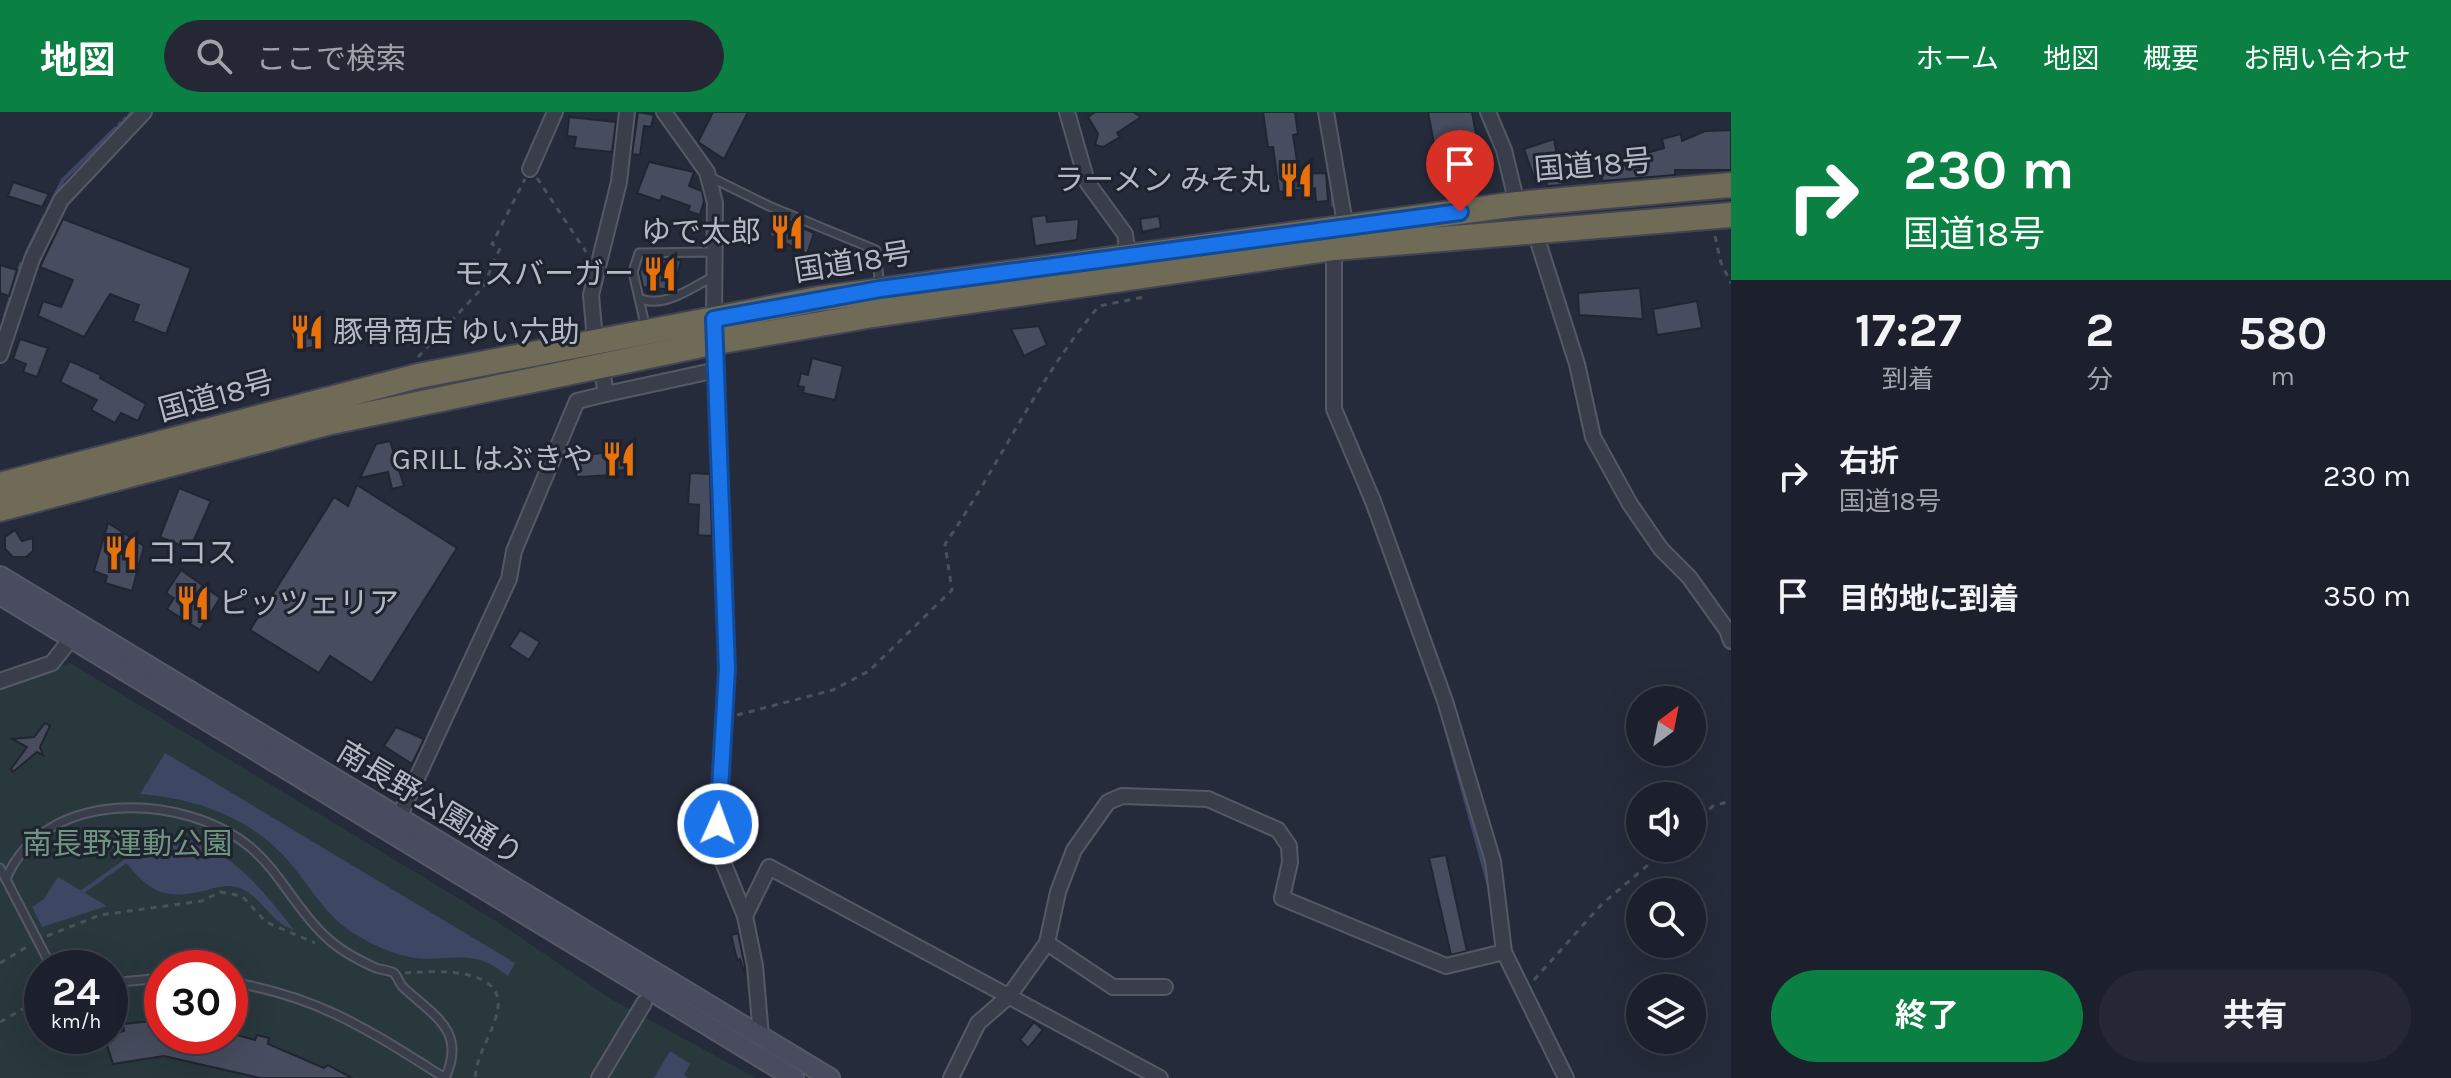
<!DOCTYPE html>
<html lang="ja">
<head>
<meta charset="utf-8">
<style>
  body { margin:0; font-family:Karla,"Noto Sans JP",sans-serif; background:#252834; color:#f1f3f6; height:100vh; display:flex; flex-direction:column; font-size:30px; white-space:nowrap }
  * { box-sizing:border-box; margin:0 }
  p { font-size:26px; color:#a0a3a9 }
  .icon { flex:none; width:44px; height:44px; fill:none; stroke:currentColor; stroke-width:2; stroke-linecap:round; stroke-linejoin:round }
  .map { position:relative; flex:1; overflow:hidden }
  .panel { display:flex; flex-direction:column; background:#1c202c; width:720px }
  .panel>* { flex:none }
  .banner { background:#0b8043; color:#fff; overflow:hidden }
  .needle { width:52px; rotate:32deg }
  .buttons { position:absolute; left:1626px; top:574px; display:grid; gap:16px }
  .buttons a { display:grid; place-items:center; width:80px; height:80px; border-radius:50%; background:#1c202c; box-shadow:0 8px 32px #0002,0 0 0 2px #3a3e48; font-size:40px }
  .speed { position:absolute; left:24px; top:838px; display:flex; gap:16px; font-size:40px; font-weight:700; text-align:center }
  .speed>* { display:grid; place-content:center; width:104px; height:104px; border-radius:50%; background:#1c202c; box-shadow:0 8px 32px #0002,0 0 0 2px #3a3e48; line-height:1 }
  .speed small { font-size:20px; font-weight:400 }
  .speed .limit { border:12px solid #d22; background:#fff; color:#111 }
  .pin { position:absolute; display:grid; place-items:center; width:68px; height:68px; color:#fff; margin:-82px -34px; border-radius:50% 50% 50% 0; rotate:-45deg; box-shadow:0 0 8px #0007 }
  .pin .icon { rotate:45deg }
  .me { position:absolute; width:88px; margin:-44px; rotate:2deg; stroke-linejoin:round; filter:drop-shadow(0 0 6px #0008) }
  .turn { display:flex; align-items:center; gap:28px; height:168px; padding:0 40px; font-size:36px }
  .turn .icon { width:104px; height:104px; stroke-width:2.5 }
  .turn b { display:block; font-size:56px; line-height:68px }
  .eta { display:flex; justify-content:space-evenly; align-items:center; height:136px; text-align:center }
  .eta b { font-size:48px; font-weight:700; line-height:56px }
  .primary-button { display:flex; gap:16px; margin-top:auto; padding:16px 40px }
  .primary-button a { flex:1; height:92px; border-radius:48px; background:#0b8043; color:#fff; font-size:32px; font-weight:700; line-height:92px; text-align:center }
  .primary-button a+a { background:#252834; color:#f1f3f6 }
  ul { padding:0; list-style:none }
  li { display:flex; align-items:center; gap:24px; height:120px; padding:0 40px }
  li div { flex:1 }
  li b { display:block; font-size:30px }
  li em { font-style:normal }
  header { display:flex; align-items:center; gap:48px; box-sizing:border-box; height:112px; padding:0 40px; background:#0b8043; color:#fff }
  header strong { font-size:38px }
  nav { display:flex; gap:44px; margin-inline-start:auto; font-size:28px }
  .search { width:560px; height:72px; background:#252834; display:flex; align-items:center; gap:20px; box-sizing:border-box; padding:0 28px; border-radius:44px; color:#a0a3a9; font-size:30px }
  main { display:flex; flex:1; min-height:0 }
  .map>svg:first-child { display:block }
  .green { fill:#29383d; fill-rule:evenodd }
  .water { fill:#3d4662 }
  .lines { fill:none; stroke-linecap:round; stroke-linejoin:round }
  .stream { stroke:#3d4662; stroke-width:4 }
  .building { fill:#474c5e; stroke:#212532; stroke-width:2 }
  .lane-casing { stroke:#555966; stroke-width:11 }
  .street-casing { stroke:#555966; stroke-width:18 }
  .secondary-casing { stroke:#555966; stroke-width:22 }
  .highway-casing { stroke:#424653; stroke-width:28 }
  .path { stroke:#465359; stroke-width:3; stroke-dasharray:6 6; stroke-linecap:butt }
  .lane { stroke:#3a3e4b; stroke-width:7 }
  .street { stroke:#3a3e4b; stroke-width:14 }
  .secondary { stroke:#484c5e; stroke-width:18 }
  .highway { stroke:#706b57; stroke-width:24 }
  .route-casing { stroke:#114b97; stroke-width:20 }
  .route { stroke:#1a73e8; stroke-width:14 }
  .labels { text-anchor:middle; stroke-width:6; stroke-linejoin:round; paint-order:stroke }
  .street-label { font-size:30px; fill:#b5b9c6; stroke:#1f2330 }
  .poi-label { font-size:30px; fill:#b5b9c6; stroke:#1f2330; text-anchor:end }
  .park-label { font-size:30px; fill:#6f957f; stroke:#1f2330 }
</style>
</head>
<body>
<header>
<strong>地図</strong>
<div class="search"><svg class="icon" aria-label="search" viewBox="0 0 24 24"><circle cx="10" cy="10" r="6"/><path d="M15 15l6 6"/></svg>ここで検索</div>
<nav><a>ホーム</a><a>地図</a><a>概要</a><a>お問い合わせ</a></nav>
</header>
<main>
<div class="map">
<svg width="1731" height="966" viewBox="0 0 1731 966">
  <rect width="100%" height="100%" fill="#262b3b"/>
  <path class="green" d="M 70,551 L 499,811 L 611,887 L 756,966 L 0,966 L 0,577 ZM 42,856 L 110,856 L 110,924 L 42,924 ZM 162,856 L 230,856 L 230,924 L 162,924 Z"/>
  <g class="water">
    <path d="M 165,641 L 515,851 L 508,864 C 472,835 456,850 415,846 C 394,843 371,832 353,821 C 329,806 312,779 295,757 C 257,708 201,687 140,682 Z"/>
    <path d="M 125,720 C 212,719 244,753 294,818 C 270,810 262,785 240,776 C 226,771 216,776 203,779 C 150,792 142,767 111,733 L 116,723 Z"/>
    <polygon points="58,765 107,794 42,815 32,795 44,787"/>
    <polygon points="670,939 690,952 684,963 688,966 654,966"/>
  </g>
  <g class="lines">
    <g class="stream">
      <polyline points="129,4 132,0"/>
      <polyline points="124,8 126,6"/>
      <polyline points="119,13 121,11"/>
      <polyline points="1333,93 1333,80"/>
      <polyline points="48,98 63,68 116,16"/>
      <polyline points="27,140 44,105"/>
      <polyline points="5,204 21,152"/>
      <polyline points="1360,376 1373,409"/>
      <polyline points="1446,617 1489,774"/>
      <polyline points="82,780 126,749"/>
    </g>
  </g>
  <g class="building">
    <polygon points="638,0 654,3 651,15 644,14 640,43 632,42"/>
    <polygon points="713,0 748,0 724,47 698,30"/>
    <polygon points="1095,0 1133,0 1141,5 1117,21 1120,25 1103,35 1095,33 1098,22 1088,5"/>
    <polygon points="1263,0 1295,0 1298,22 1293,23 1299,62 1326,61 1328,89 1316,90 1315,76 1279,80 1273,35 1268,35"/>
    <polygon points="1428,0 1472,0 1484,66 1442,74"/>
    <polygon points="569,5 616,10 612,40 574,36 576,25 567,24"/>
    <polygon points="1731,18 1731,58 1675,58 1675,63 1602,69 1601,55 1641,53 1640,43 1664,36 1662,27 1681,22 1682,29 1705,19"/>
    <polygon points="1554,27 1563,73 1547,74 1546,68 1536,71 1524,37"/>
    <polygon points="649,50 694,60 689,74 702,79 704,89 700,103 688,99 690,94 662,84 660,89 637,81"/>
    <polygon points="13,70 49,82 42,95 8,84"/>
    <polygon points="1046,103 1047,110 1079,107 1077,128 1035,134 1031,105"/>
    <polygon points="1159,104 1161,116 1142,120 1140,107"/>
    <polygon points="778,105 814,121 807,142 769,123"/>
    <polygon points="63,107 191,156 166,222 133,209 139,193 110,182 84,225 38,204 43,189 61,195 73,168 40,155"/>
    <polygon points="646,147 681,148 674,178 643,175 640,160"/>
    <polygon points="0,153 17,158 9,184 0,181"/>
    <polygon points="1640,176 1643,207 1579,203 1578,181"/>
    <polygon points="1697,189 1702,216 1657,223 1653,197"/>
    <polygon points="321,213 326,232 296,239 290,220"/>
    <polygon points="1039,214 1047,233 1024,244 1011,217"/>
    <polygon points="20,227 48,236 37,265 23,260 26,252 13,247"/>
    <polygon points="812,246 843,254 835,288 803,281 804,275 798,274 801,261 808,263"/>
    <polygon points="70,249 101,263 100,266 146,292 138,309 121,301 115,311 91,298 97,288 60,270"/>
    <polygon points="390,329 404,374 392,377 388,360 360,366 376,332"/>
    <polygon points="631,337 633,357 615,359 615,363 577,365 575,357 572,357 571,345"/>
    <polygon points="690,361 710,362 712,424 698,423 699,393 688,392"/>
    <polygon points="357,373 457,436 372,571 330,544 319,561 250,518 334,385 348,394"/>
    <polygon points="179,376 211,389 190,437 160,425"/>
    <polygon points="108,411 144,434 132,479 105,471 107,464 94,459"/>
    <polygon points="15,418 22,429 33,426 33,439 26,445 13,445 5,437 5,425"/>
    <polygon points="181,458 220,486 200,518 167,497 174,486 166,481"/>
    <polygon points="520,518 540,530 529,548 509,535"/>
    <polygon points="45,611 50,614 40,635 43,643 37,640 13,660 11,657 27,635 12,627 34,625"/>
    <polygon points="396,615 424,627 412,652 384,634"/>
    <polygon points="1446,743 1467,839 1451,843 1429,746"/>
    <polygon points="738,821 745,855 745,863 740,847 737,848 731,823"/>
    <polygon points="162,908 162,924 230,924 230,921 255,928 257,923 269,926 268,932 324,956 328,953 352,966 260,966 164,944 113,952 104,924 124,919 123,912"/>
    <polygon points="1034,910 1043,918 1028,936 1020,928"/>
  </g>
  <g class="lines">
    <g class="lane-casing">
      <g id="lane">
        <polyline points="710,65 769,94 876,138 880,176"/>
        <path d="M 639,186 C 662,198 693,175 714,164"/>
        <polyline points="646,217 633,160 639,141 715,140"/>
        <polyline points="0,756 52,856"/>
        <path d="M 6,767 C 44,676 183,680 250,735 C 280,760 296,797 325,824 C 339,838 358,848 376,856 C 381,858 390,858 394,861 C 398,865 400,873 404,876 C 434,904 467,919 445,966 C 370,919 319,884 230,870"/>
        <polyline points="110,871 162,866"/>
      </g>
    </g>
    <g class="street-casing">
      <g id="street">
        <polyline points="664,0 707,60 715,91 714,207 727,557 718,712 723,750 745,804 755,854 761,924"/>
        <polyline points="1067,0 1087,70 1125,122 1128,143"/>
        <polyline points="1326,0 1346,117"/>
        <polyline points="1488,0 1504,38 1517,92"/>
        <polyline points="530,57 555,0"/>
        <polyline points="1534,117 1577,252 1593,325 1630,392 1661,437 1689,465 1727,518 1731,529"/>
        <polyline points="1334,136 1334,297 1373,389 1445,589 1493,749 1504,840 1566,966"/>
        <polyline points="595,228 591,183 619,70 627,0"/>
        <polyline points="0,243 32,147 61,88 144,0"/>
        <polyline points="606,282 717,258"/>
        <polyline points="0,569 52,551 70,528"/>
        <polyline points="399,705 509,467 514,439 577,289 606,282 601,253"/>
        <polyline points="745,804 769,755 1160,966"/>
        <polyline points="1047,831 1113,875 1165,875"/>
        <polyline points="599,966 644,891"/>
        <polyline points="951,966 978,911 1009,884 1047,831 1058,780 1074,738 1108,690 1122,684 1208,687 1278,718 1289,734 1290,750 1282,786 1446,854 1504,840"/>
      </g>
    </g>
    <g class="secondary-casing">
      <g id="secondary">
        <polyline points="0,464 830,966"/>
        <polyline points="0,483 794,966"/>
      </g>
    </g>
    <g class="highway-casing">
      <g id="highway">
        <polyline points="0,373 418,264 818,187 1517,92 1731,73"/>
        <polyline points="0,397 331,310 716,230 867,204 1334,136 1731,103"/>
      </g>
    </g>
    <g class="path">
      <polyline points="537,66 586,140"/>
      <polyline points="1715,124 1721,151 1731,171"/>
      <polyline points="418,245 483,175 500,136 492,132 525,67"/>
      <path d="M 737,603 L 833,578 L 869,559 L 952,478 L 945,432 C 999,354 1037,267 1099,194 L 1144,185 L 1144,181"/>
      <polyline points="1692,714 1713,694 1731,689"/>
      <polyline points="47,824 100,803 202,789 220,780 242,784 266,810 315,831"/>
      <polyline points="0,851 30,833"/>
      <path d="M 405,861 C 436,859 515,853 495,908 C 488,929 477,943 475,966"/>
      <polyline points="1534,868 1601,793 1668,736"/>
      <polyline points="0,910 42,886"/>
    </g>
    <use href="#lane" class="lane"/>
    <use href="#street" class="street"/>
    <use href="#secondary" class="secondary"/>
    <use href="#highway" class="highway"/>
  </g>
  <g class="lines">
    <g class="route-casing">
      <polyline id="route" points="718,712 727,557 714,207 880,177 1460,100"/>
    </g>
    <use href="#route" class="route"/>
  </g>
  <defs>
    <g id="restaurant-bare" transform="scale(2.76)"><path d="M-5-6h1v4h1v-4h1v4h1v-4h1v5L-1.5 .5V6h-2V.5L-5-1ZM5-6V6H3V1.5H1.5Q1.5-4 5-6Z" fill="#e8710a" stroke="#1f2330" stroke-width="2.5" paint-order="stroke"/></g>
  </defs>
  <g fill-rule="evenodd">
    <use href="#restaurant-bare" x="1296" y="68"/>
    <use href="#restaurant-bare" x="787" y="120"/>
    <use href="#restaurant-bare" x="660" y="162"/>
    <use href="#restaurant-bare" x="307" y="220"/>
    <use href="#restaurant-bare" x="619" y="347"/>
    <use href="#restaurant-bare" x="121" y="441"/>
    <use href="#restaurant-bare" x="193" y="491"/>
  </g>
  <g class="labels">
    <g class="street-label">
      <text transform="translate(1593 53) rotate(-5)" y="10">国道18号</text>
      <text transform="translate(853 150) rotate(-9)" y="10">国道18号</text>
      <text transform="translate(216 284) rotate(-15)" y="10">国道18号</text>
      <text transform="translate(430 691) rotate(31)" y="10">南長野公園通り</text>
    </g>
    <g class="poi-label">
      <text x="1270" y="78">ラーメン みそ丸</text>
      <text x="761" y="130">ゆで太郎</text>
      <text x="634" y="172">モスバーガー</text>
      <text x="333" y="230" text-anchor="start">豚骨商店 ゆい六助</text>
      <text x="593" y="357">GRILL はぶきや</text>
      <text x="147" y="451" text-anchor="start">ココス</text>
      <text x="219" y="501" text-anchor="start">ピッツェリア</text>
    </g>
    <g class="park-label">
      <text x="127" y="742">南長野運動公園</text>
    </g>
  </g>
</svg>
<div class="buttons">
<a><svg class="needle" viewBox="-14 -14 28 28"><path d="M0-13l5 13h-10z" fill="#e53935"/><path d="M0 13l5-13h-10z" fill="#a0a3a9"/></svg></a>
<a><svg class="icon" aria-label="sound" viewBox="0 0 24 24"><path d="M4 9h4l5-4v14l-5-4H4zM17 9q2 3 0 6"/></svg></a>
<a><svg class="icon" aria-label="search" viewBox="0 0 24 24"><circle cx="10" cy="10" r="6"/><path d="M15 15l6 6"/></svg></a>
<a><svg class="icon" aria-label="layers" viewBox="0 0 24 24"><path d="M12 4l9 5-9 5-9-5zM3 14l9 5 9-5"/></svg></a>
</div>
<div class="speed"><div>24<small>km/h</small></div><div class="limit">30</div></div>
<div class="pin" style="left:1460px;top:100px;background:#d93025"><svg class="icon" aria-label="arrive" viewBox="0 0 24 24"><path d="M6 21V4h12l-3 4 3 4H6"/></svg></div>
<svg class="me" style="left:718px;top:712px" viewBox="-20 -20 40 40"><circle r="17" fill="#1a73e8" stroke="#fff" stroke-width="3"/><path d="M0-11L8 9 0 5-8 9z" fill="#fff"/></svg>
</div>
<section class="panel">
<div class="banner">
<div class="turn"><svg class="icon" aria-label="right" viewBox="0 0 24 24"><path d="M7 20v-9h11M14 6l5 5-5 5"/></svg><div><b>230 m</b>国道18号</div></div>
</div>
<div class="eta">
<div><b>17:27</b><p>到着</p></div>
<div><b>2</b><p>分</p></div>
<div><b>580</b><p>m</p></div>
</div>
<ul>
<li><svg class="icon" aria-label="right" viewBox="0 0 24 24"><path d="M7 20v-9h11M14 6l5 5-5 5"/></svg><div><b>右折</b><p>国道18号</p></div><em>230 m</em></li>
<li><svg class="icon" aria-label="arrive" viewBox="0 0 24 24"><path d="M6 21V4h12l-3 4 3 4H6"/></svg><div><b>目的地に到着</b></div><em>350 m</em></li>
</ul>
<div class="primary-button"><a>終了</a><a>共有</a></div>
</section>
</main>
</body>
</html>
